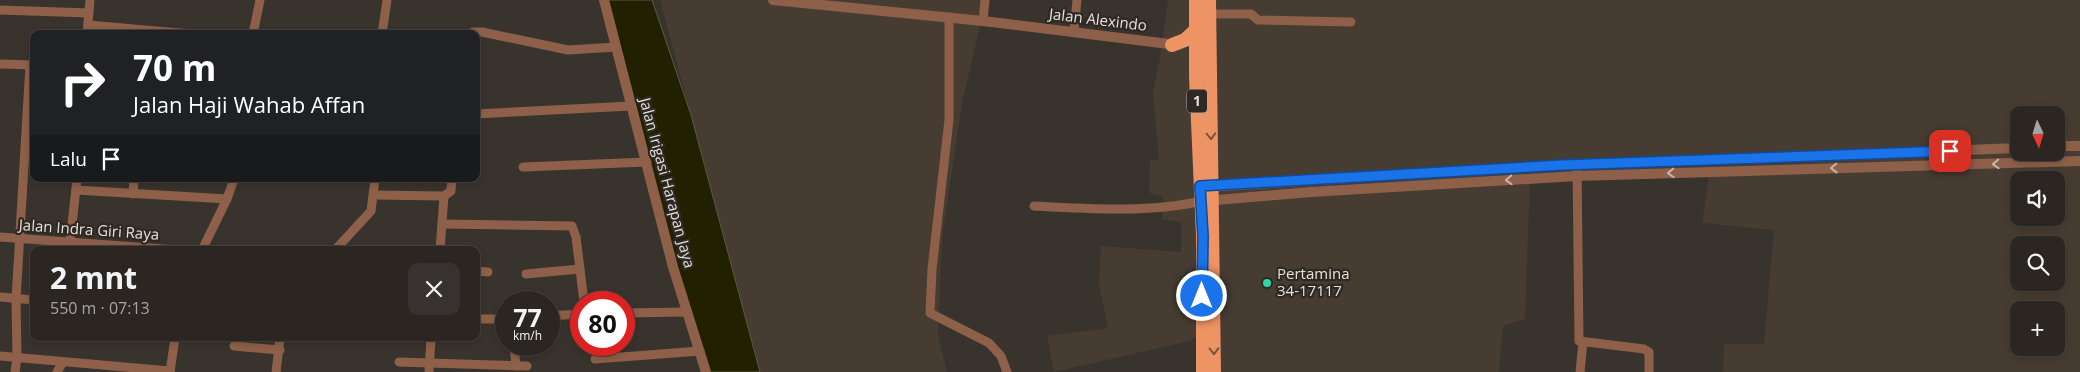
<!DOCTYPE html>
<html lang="id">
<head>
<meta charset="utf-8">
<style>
  body { margin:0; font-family:"Open Sans",sans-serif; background:#37322f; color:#f1f3f6; height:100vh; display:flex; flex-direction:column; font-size:19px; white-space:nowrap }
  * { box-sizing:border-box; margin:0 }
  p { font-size:16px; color:#a6a5a5 }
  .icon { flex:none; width:28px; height:28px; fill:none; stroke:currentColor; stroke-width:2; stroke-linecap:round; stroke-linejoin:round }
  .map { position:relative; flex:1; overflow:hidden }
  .details { position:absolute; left:30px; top:246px; width:450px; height:95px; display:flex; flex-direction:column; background:#2b2622; border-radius:10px; box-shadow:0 2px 8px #0003,0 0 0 1px #474340 }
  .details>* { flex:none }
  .top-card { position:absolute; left:30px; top:30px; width:450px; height:152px; border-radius:10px; box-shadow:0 2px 8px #0003,0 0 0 1px #474340; background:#202124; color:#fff; overflow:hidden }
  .needle { width:32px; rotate:176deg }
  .controls { position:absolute; left:2010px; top:106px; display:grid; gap:10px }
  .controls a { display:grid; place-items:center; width:55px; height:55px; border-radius:10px; background:#2b2622; box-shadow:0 2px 8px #0003,0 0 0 1px #474340; font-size:25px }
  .speed { position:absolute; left:495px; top:291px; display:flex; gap:10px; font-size:25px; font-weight:700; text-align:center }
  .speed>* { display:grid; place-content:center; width:65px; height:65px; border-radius:50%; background:#2b2622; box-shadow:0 2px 8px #0003,0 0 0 1px #474340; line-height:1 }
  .speed small { font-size:12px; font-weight:400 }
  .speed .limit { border:8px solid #d22; background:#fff; color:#111 }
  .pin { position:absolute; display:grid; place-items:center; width:42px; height:42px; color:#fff; margin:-21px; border-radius:10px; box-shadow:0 2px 8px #0006 }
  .me { position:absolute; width:55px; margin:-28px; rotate:0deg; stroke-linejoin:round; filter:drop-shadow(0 0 4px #0008) }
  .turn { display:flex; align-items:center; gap:18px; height:105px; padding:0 20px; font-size:22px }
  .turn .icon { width:65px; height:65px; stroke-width:2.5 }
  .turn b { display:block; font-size:35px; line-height:42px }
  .then { display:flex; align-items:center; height:48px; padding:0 20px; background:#0003; gap:10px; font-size:19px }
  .round { display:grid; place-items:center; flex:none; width:52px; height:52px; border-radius:10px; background:#37322f }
  .overview { display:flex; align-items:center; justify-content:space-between; height:85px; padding:0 20px }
  h1 { font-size:30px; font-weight:700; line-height:38px }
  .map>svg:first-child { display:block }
  .built { fill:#463c32; fill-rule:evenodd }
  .water { fill:#212000; stroke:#5c5a42 }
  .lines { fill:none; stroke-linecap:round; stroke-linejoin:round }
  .minor { stroke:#8e6049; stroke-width:9 }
  .tertiary { stroke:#8e6049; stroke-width:10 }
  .trunk { stroke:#ee9364; stroke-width:14 }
  .oneway { stroke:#7b533e }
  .oneway2 { stroke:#c7b4a9 }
  .route-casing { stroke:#114b97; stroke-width:12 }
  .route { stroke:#1a73e8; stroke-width:9 }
  .poi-dot { fill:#2cd5ab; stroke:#2f2924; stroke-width:2 }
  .labels { text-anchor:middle; stroke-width:4.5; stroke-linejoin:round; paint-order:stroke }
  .shield { fill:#2f2924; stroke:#aeaaa6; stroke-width:1 }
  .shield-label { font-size:14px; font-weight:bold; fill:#e5e1dd }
  .street-label { font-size:15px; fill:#e5e1dd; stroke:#2f2924 }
  .poi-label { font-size:15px; fill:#e5e1dd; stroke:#2f2924; text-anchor:start }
</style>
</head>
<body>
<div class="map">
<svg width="2080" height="372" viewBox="0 0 2080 372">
  <rect width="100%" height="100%" fill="#39332d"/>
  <g class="built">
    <polygon points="660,0 986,0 962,103 942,238 938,335 947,372 760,372"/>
    <path d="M 1168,0 L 2080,0 L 2080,372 L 1723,372 L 1724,344 L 1764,344 L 1774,230 L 1702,223 L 1709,175 L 1530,180 L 1525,319 L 1503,326 L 1499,372 L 1212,372 L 1209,327 L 1190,341 L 1054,372 L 1047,336 L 1108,328 L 1099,285 L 1101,246 L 1181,252 L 1181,222 L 1162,219 L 1163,196 L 1149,193 L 1150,161 L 1159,160 L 1153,93 L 1160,58 ZM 2019,115 L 2056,115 L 2056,152 L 2019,152 ZM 2019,180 L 2056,180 L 2056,218 L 2019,218 ZM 2019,245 L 2056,245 L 2056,282 L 2019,282 ZM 2019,310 L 2056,310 L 2056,348 L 2019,348 Z"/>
  </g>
  <polygon class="water" points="604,0 652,0 691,115 760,372 706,372"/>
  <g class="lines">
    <g class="minor">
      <polyline points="0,10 89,13"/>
      <polyline points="1206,14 1251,14 1258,20 1351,22"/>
      <polyline points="949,17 949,120 932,269 930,313 989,343 1001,356 1007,372"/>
      <polyline points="983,21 985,0"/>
      <polyline points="88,25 191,34"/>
      <polyline points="1074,32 1077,0"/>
      <polyline points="87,34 90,0"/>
      <polyline points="253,34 260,0"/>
      <polyline points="382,34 387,0"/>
      <polyline points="470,34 473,32 482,32 568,50 616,47"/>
      <polyline points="0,64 34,65"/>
      <polyline points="476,114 631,106"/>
      <polyline points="1577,165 1579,341 1644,349 1649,352 1649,372"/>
      <polyline points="523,167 647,162"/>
      <polyline points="76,190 227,199"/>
      <polyline points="133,194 134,179"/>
      <polyline points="374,195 444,196 440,250"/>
      <polyline points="444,196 451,191 452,179"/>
      <path d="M 1034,206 C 1088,209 1149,213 1202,201"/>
      <polyline points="442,224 572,226 576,237 584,302"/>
      <polyline points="0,237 177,250"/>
      <polyline points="70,243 77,179"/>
      <polyline points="202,250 227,199 234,179"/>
      <polyline points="335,250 371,211 375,179"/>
      <polyline points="476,271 488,272"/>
      <polyline points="526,274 580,269"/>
      <polyline points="0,297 34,300"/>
      <polyline points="624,313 686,312"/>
      <polyline points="549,316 581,314"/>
      <polyline points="476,319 506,319"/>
      <polyline points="514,345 516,366"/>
      <polyline points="234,346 280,350"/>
      <polyline points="0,356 170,371"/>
      <polyline points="595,359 700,351"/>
      <polyline points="399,362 527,366"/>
      <polyline points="15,372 17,358 16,299 30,65"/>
      <polyline points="57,372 63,362"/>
      <polyline points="170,372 175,338"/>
      <polyline points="276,372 280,338"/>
      <polyline points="429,372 431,338"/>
      <polyline points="1580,372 1583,342"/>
    </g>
    <g class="tertiary">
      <polyline points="604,0 673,267 706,372"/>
      <polyline points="773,0 983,21 1177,45"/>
      <polyline points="2056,146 2080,146"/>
      <polyline points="1206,187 1563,165 2019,148"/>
      <polyline points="1205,201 1311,192 1577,176 2080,161"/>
    </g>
    <g class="trunk">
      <polyline points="1196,0 1196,76 1203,236 1203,372"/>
      <polyline points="1209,0 1214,372"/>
      <polyline points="1172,45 1185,40 1196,30"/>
    </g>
  </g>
  <defs><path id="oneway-chevron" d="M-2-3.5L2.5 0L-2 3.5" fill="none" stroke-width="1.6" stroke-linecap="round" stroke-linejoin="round" transform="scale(1.25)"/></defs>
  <g class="oneway">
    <use href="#oneway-chevron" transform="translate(1211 136) rotate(88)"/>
    <use href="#oneway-chevron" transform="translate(1214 351) rotate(89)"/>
  </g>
  <g class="oneway2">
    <use href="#oneway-chevron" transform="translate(1996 164) rotate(178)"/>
    <use href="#oneway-chevron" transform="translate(1834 168) rotate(179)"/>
    <use href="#oneway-chevron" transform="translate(1671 173) rotate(178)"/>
    <use href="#oneway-chevron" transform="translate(1509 180) rotate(177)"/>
  </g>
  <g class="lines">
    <g class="route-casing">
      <polyline id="route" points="1202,296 1203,236 1200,186 1563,165 1950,151"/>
    </g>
    <use href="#route" class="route"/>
  </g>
  <circle class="poi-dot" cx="1267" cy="283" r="5"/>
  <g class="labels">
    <rect class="shield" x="1187" y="89.5" width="20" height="23" rx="4"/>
    <g class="shield-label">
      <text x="1197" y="106">1</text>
    </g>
    <g class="street-label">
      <text transform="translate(1098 20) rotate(7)" y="5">Jalan Alexindo</text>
      <text transform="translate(667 183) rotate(75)" y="5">Jalan Irigasi Harapan Jaya</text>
      <text transform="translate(89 230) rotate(4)" y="5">Jalan Indra Giri Raya</text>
    </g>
    <g class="poi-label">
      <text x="1277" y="279">Pertamina<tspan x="1277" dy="17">34-17117</tspan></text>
    </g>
  </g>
</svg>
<div class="controls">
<a><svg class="needle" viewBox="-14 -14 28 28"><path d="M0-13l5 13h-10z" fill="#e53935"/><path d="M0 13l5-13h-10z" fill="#a6a5a5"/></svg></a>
<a><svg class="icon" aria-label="sound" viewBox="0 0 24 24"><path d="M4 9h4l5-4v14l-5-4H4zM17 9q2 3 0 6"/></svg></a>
<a><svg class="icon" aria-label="search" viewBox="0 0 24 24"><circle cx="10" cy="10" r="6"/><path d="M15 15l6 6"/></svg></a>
<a>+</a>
</div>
<div class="speed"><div>77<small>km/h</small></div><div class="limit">80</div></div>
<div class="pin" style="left:1950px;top:151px;background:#d93025"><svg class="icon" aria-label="arrive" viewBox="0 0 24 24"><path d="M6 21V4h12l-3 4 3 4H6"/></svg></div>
<svg class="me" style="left:1202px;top:296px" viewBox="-20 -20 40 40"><circle r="17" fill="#1a73e8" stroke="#fff" stroke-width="3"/><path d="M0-11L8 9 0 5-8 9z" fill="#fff"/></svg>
<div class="top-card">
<div class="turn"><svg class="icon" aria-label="right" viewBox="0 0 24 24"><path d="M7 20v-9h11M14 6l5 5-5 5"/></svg><div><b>70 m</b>Jalan Haji Wahab Affan</div></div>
<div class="then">Lalu<svg class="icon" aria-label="arrive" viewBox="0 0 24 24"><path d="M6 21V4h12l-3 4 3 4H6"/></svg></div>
</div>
<section class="details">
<div class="overview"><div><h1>2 mnt</h1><p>550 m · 07:13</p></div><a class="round"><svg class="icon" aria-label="close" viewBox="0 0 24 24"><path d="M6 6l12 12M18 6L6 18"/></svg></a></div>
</section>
</div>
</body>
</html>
